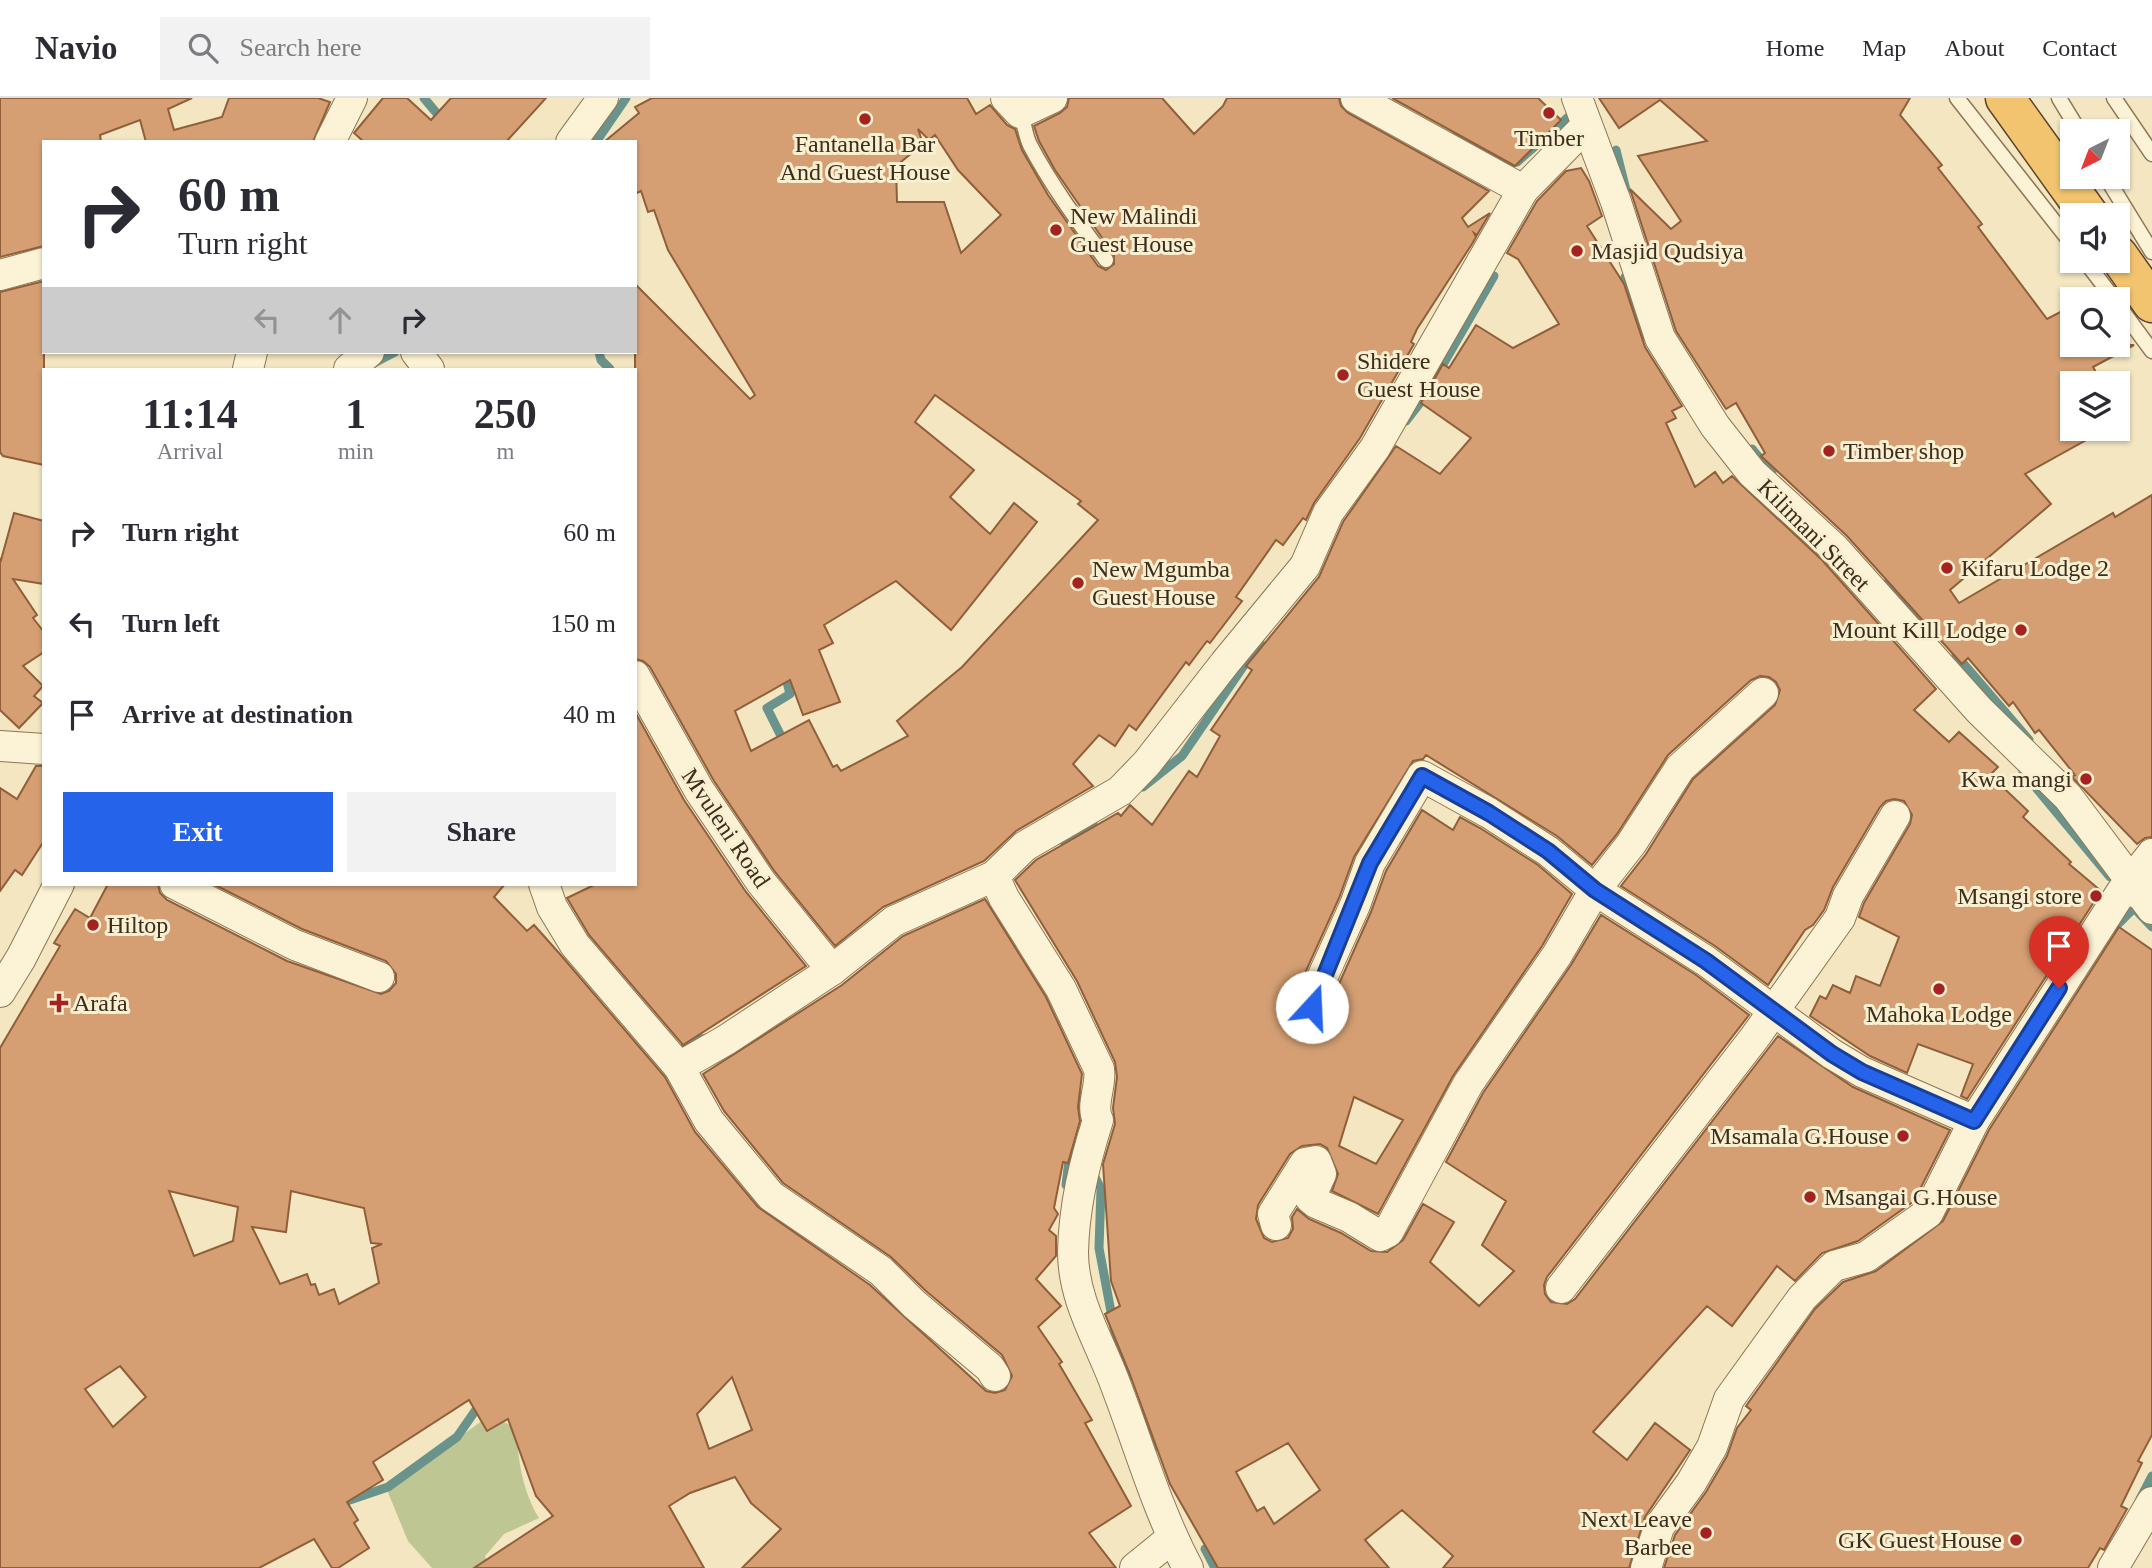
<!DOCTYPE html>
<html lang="en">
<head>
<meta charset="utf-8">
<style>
  body { margin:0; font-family:Georgia,serif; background:#f2f2f3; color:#2b2b33; height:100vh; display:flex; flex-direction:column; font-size:26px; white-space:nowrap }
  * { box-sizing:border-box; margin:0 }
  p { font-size:23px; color:#7c7c81 }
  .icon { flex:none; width:38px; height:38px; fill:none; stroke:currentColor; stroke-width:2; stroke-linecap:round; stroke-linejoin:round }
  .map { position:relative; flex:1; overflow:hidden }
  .panel { position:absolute; left:42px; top:270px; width:595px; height:518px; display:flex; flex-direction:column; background:#fff; border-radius:0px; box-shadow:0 2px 5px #0004 }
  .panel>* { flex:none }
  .banner { position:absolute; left:42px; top:42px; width:595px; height:214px; border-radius:0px; box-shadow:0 2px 5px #0004; background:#fff; color:#2b2b33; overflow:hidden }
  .needle { width:46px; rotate:222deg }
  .buttons { position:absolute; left:2060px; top:21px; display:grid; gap:14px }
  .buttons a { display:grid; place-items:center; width:70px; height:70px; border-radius:0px; background:#fff; box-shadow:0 2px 5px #0004; font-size:35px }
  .pin { position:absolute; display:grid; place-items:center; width:60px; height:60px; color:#fff; margin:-72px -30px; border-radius:50% 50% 50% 0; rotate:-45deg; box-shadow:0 0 7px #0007 }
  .pin .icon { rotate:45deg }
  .me { position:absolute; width:77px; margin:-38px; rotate:20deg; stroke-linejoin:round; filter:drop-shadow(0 0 5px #0008) }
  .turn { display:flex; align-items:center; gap:24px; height:147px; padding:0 21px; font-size:32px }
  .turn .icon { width:91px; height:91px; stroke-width:2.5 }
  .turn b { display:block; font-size:49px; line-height:60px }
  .lanes { display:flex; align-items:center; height:66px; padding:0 21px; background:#0003; justify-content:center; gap:35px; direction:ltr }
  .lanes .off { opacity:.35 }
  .eta { display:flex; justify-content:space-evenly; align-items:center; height:119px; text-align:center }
  .eta b { font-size:42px; font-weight:800; line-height:49px }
  .primary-button { display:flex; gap:14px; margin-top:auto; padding:14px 21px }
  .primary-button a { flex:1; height:80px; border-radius:0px; background:#2563eb; color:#fff; font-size:28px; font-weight:800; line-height:80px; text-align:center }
  .primary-button a+a { background:#f2f2f3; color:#2b2b33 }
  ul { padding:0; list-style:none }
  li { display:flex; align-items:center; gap:21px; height:91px; padding:0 21px }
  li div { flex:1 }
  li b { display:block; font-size:26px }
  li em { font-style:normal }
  header { display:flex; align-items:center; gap:42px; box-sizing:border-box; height:98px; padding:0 35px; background:#fff; border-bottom:2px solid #e1e1e2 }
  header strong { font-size:33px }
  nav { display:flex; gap:38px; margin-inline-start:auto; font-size:24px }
  .search { width:490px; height:63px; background:#f2f2f3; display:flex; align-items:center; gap:18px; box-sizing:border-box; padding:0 24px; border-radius:0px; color:#7c7c81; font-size:26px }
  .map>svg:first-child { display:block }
  .cemetery { fill:#bec694 }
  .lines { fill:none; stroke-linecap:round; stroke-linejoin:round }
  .stream { stroke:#6a948b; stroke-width:9 }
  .building { fill:#d59f73; stroke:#905f39; stroke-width:2; fill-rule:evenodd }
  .service-casing { stroke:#8e7656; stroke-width:17 }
  .minor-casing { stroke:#8e7656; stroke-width:32 }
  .trunk-casing { stroke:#5c432b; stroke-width:41 }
  .service { stroke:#fcf2d5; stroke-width:14 }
  .minor { stroke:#fcf2d5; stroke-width:30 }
  .trunk { stroke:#f2c46f; stroke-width:38 }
  .route-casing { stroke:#184099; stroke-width:18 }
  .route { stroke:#2563eb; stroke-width:12 }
  .poi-dot { fill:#a42320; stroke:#f9efd1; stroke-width:2.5 }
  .labels { text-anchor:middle; stroke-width:6; stroke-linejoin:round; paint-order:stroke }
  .poi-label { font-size:24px; fill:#3c2d1c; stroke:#f9efd1; text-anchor:start }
  .street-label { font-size:24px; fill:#3c2d1c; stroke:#f9efd1 }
</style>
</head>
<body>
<header>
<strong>Navio</strong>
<div class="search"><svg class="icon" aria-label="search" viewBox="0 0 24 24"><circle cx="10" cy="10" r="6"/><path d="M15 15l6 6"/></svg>Search here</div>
<nav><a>Home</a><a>Map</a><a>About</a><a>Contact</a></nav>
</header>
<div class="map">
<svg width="2152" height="1470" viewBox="0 0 2152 1470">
  <rect width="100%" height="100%" fill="#f3e6c1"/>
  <path class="cemetery" d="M 490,1317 L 517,1331 C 517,1359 523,1395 539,1420 L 504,1436 L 485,1458 L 489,1470 L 432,1470 L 408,1443 L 387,1392 Z"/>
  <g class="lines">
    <g class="stream">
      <polyline points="424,0 444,24"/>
      <polyline points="1455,38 1509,65 1517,64 1573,15 1572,11"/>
      <polyline points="596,44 626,0"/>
      <polyline points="1616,52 1626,92"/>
      <polyline points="1625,179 1637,222 1646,238"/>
      <polyline points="599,254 601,262 610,271"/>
      <polyline points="372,266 395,254"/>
      <polyline points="1406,323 1423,301 1494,178"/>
      <polyline points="1752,351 1772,375"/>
      <polyline points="1884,486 1932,532"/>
      <polyline points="1956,557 2029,642"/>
      <polyline points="784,572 790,596 767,610 786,648"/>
      <polyline points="2023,674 2110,779"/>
      <polyline points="1143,689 1182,658 1260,544"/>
      <polyline points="1063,743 1093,725"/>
      <polyline points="2114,830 2134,810 2152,829"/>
      <polyline points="680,954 691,943 707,940"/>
      <polyline points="1074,998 1082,999 1075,1021"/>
      <polyline points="1093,1075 1101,1091 1099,1150 1118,1251 1128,1279"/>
      <polyline points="1066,1087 1071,1045"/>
      <polyline points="1141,1315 1158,1349"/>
      <polyline points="2140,1401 2152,1378"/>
      <polyline points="341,1405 388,1389 457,1339 482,1303"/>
      <polyline points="1205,1451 1215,1470"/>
    </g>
  </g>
  <g class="building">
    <polygon points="0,0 192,0 168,11 174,32 222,19 229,0 318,0 330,4 313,44 146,44 140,22 100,37 101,44 44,44 44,148 0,159"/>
    <polygon points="383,0 407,0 431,22 451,0 546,0 506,44 364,44 354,35"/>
    <path d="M 652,0 L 967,0 L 976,16 L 990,7 L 1007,27 L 1015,31 L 1022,52 L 1048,97 L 1098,168 L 1106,172 L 1114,166 L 1114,157 L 1055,72 L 1039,43 L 1034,28 L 1060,15 L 1067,9 L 1069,0 L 1162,0 L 1194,36 L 1223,8 L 1227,0 L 1339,0 L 1341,8 L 1348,15 L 1489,93 L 1462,120 L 1468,129 L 1490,115 L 1477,137 L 1474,135 L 1476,139 L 1472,146 L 1417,231 L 1411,244 L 1414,246 L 1360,340 L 1314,405 L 1306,422 L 1303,420 L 1283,447 L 1276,442 L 1236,499 L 1242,503 L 1210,545 L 1207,543 L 1189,567 L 1186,564 L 1136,632 L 1129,627 L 1115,648 L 1099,637 L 1073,666 L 1093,688 L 1016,733 L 984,763 L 883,809 L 835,848 L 775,774 L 714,683 L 650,569 L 643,563 L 635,561 L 635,186 L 750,301 L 755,297 L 668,152 L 654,112 L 648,114 L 641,93 L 635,96 L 635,44 L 604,44 L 639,15 L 635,9 ZM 918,31 L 929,42 L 935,37 L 958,72 L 1001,117 L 961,155 L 944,104 L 897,104 L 896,68 L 923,46 ZM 935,297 L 1081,403 L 1078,406 L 1098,422 L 962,569 L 897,623 L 908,638 L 841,673 L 837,667 L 833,669 L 809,622 L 751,653 L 735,613 L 790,582 L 803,617 L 840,604 L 819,552 L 833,545 L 824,527 L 896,483 L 951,532 L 1037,424 L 1014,405 L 990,436 L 950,399 L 974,372 L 915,324 Z"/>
    <polygon points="1392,0 1538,0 1561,22 1515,68"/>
    <polygon points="1599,0 1910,0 1900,17 1942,67 1938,70 1982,126 1978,129 2047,221 2072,208 2072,247 2134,247 2093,269 2102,285 2072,285 2072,331 2106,331 2025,376 2051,406 1950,492 1959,505 2113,415 2115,419 2152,397 2152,739 2145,740 2137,746 2072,679 2075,677 2039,632 2035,635 2013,604 2009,608 1968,560 1962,566 1847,438 1761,358 1765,355 1736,305 1726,311 1676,233 1630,91 1671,131 1681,123 1638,58 1707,43 1660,2 1619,30"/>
    <path d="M 1581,70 L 1589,83 L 1602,118 L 1587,128 L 1624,186 L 1645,249 L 1682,308 L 1672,313 L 1676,320 L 1666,325 L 1695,389 L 1715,374 L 1723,385 L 1732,378 L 1822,462 L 1936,591 L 1914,612 L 1949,644 L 1959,634 L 1998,669 L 1990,677 L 2028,713 L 2023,719 L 2071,764 L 2069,766 L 2101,793 L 1967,1001 L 1961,998 L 1973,966 L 1918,946 L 1907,975 L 1870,958 L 1810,918 L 1820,898 L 1826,901 L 1833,887 L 1850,895 L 1856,878 L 1880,888 L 1899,839 L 1859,819 L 1864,805 L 1910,726 L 1912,717 L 1904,703 L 1894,701 L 1886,703 L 1880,709 L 1833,789 L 1824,812 L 1813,827 L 1805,832 L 1768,887 L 1715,848 L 1621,788 L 1646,756 L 1693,681 L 1775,607 L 1780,592 L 1776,584 L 1769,579 L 1760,578 L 1751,582 L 1668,657 L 1617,736 L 1592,767 L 1557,738 L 1426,657 L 1423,661 L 1413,663 L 1354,759 L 1339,800 L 1300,886 L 1290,923 L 1290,932 L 1295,940 L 1303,944 L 1312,944 L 1324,932 L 1334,897 L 1371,814 L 1386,773 L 1422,712 L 1453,732 L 1460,719 L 1480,730 L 1538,767 L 1572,796 L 1542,848 L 1453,978 L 1378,1116 L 1332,1093 L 1338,1076 L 1327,1050 L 1320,1046 L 1302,1048 L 1290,1056 L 1258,1107 L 1256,1121 L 1264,1140 L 1272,1144 L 1288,1140 L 1293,1131 L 1292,1119 L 1297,1111 L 1309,1121 L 1341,1135 L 1371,1153 L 1387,1154 L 1403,1142 L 1423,1106 L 1454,1124 L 1430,1164 L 1479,1208 L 1514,1173 L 1482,1147 L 1506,1103 L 1446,1064 L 1483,995 L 1571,867 L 1601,817 L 1696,877 L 1749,917 L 1547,1179 L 1544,1187 L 1545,1196 L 1551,1204 L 1567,1206 L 1575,1201 L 1778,938 L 1853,989 L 1950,1032 L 1914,1103 L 1858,1143 L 1822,1155 L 1795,1183 L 1777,1168 L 1732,1228 L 1707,1208 L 1593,1334 L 1627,1362 L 1655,1325 L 1690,1352 L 1645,1419 L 1629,1470 L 1443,1470 L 1453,1458 L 1402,1412 L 1365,1442 L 1389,1470 L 1218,1470 L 1170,1386 L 1129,1274 L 1105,1216 L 1120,1208 L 1111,1183 L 1103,1066 L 1115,1026 L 1113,1010 L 1117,979 L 1115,964 L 1077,883 L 1015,782 L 1036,762 L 1118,715 L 1121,718 L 1130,707 L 1152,727 L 1189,673 L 1197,679 L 1220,638 L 1211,632 L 1252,572 L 1246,568 L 1319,479 L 1343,424 L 1396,348 L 1440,376 L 1471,340 L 1421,305 L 1443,266 L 1449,270 L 1476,227 L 1513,250 L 1559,226 L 1518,161 L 1507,155 L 1537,103 L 1566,73 ZM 1354,999 L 1403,1022 L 1376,1066 L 1339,1048 ZM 1288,1345 L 1320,1392 L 1274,1426 L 1264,1409 L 1257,1413 L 1236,1374 Z"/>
    <polygon points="44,183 44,367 3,358 0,354 0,194"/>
    <polygon points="14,415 44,423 44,486 13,481 37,517 33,520 44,534 44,554 23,568 43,588 34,598 43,605 19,630 0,612 0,460 1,462"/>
    <polygon points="635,614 684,702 746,794 806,868 683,947 589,837 567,800 596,786 635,786"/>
    <polygon points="36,668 44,668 44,743 22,777 15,772 0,793 0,690 17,701"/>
    <path d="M 108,786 L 158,786 L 160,795 L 167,802 L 287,863 L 381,896 L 389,893 L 396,885 L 396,876 L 386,863 L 302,831 L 213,786 L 505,786 L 494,799 L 527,833 L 534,827 L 559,855 L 665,979 L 695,1034 L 758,1109 L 870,1187 L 986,1293 L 995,1295 L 1005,1292 L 1012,1278 L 1002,1257 L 926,1193 L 891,1159 L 783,1085 L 724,1013 L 703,976 L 842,887 L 903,838 L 985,801 L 1046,899 L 1082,976 L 1078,1009 L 1080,1023 L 1068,1065 L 1063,1064 L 1054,1110 L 1058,1116 L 1049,1132 L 1056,1138 L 1056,1158 L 1036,1181 L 1061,1208 L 1038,1229 L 1062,1264 L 1059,1266 L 1092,1322 L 1085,1325 L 1131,1408 L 1089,1435 L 1116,1470 L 742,1470 L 781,1431 L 751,1405 L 735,1379 L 690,1395 L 669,1408 L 704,1470 L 474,1470 L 553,1418 L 536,1398 L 508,1321 L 487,1333 L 469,1302 L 373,1364 L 383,1382 L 347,1404 L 358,1422 L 354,1425 L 369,1450 L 338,1470 L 332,1470 L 314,1441 L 259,1470 L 0,1470 L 0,950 L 60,848 L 54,845 L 75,811 L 90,820 ZM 169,1093 L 238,1109 L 233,1143 L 194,1158 ZM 291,1093 L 364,1110 L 371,1145 L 382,1146 L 372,1150 L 379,1185 L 339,1206 L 334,1191 L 319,1197 L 315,1186 L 311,1187 L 307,1176 L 280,1186 L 252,1129 L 286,1134 ZM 120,1268 L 146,1299 L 113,1329 L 85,1291 ZM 732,1279 L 752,1332 L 709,1351 L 697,1316 Z"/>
    <polygon points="2119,829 2152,852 2152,1337 2138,1363 2142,1365 2121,1408 2127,1411 2104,1452 2100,1450 2088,1470 1664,1470 1675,1437 1706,1394 1727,1358 1737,1330 1751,1312 1746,1308 1815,1211 1843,1184 1876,1173 1943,1123 1989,1032"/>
  </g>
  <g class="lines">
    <g class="service-casing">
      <g id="service">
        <polyline points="1957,0 2072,146"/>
        <polyline points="2059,0 2079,33"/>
        <polyline points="2114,0 2152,56"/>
        <path d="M 1020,15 C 1025,26 1025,37 1030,47 C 1051,87 1079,125 1106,162"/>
        <polyline points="2106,79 2152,154"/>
        <polyline points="2085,163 2114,201"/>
        <polyline points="2118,207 2152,253"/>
      </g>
    </g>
    <g class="minor-casing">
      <g id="minor">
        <polyline points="1006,0 1020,15 1052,0"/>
        <polyline points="1356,0 1523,92"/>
        <polyline points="1577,0 1616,104 1660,240 1715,328 1752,375 1834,450 1979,612 2068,699 2152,811"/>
        <polyline points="330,44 352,0"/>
        <polyline points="571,44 603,0"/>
        <polyline points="0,177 44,165"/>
        <polyline points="416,254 429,271"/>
        <polyline points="248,271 252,254"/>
        <polyline points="349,271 369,254"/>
        <polyline points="635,578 699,692 761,784 832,872"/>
        <polyline points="0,648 44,651"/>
        <path d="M 994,778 L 1004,800 L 1061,891 L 1099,971 C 1102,987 1090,1008 1098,1022 C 1084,1066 1074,1108 1073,1154 C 1073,1200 1097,1239 1113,1280 C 1138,1344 1156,1410 1188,1470"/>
        <polyline points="175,786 295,847 379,879"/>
        <polyline points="544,786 552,809 575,847 679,969 709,1023 771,1098 881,1173 914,1206 990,1270 995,1278"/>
        <polyline points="2138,794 2140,771 2152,756"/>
        <polyline points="0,894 21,860 59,786"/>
        <polyline points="1307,927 1317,891 1355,807 1370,765 1422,678 1489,715 1548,753 1595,792 1706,863 1832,956 1862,974 1974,1023"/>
        <polyline points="679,969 726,942 832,872 894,823 994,778 1025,748 1120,693 1147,665 1225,565 1305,468 1328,415 1375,350 1523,92 1586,28"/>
        <polyline points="1276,1127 1273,1116 1305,1065 1316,1063 1321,1076 1310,1100 1316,1105 1349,1119 1380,1138 1388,1134 1468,986 1557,857 1595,792 1631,746 1680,670 1763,595"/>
        <polyline points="1561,1190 1755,939 1840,820 1848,798 1895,718"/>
        <polyline points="1135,1470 1172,1440"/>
        <polyline points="1646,1470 1659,1429 1691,1385 1712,1349 1729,1301 1802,1200 1834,1168 1866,1159 1928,1115 1974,1023 2122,793 2138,794"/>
        <polyline points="2113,1470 2152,1404"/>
      </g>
    </g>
    <g class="trunk-casing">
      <g id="trunk">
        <polyline points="2005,0 2089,117"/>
        <polyline points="2118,157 2152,205"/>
      </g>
    </g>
    <use href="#service" class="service"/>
    <use href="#minor" class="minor"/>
    <use href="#trunk" class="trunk"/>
  </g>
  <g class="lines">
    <g class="route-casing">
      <polyline id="route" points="1312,909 1370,765 1422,678 1489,715 1548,753 1595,792 1706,863 1832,956 1862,974 1974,1023 2059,890"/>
    </g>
    <use href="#route" class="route"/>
  </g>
  <g class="poi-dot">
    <circle cx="1549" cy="15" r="7"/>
    <circle cx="865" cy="21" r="7"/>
    <circle cx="1056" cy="132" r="7"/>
    <circle cx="1577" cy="153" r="7"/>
    <circle cx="1343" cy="277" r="7"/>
    <circle cx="1829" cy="353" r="7"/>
    <circle cx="1947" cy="470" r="7"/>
    <circle cx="1078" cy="485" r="7"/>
    <circle cx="2021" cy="532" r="7"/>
    <circle cx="2086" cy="681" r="7"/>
    <circle cx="2096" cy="798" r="7"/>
    <circle cx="93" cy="827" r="7"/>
    <circle cx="1939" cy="891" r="7"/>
    <path d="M55.5 894.5h7v7h7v7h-7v7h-7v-7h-7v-7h7z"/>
    <circle cx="1903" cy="1038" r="7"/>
    <circle cx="1810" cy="1099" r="7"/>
    <circle cx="1706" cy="1435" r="7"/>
    <circle cx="2016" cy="1442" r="7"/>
  </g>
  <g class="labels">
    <g class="poi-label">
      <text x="1549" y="48" text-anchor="middle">Timber</text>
      <text x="865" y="54" text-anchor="middle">Fantanella Bar<tspan x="865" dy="28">And Guest House</tspan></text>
      <text x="1070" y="126">New Malindi<tspan x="1070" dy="28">Guest House</tspan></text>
      <text x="1591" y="161">Masjid Qudsiya</text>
      <text x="1357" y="271">Shidere<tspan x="1357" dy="28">Guest House</tspan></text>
      <text x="1843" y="361">Timber shop</text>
      <text x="1961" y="478">Kifaru Lodge 2</text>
      <text x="1092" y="479">New Mgumba<tspan x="1092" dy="28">Guest House</tspan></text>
      <text x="2007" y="540" text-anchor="end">Mount Kill Lodge</text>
      <text x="2072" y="689" text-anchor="end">Kwa mangi</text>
      <text x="2082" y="806" text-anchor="end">Msangi store</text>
      <text x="107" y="835">Hiltop</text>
      <text x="73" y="913">Arafa</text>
      <text x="1939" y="924" text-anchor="middle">Mahoka Lodge</text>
      <text x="1889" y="1046" text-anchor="end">Msamala G.House</text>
      <text x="1824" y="1107">Msangai G.House</text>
      <text x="1692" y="1429" text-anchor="end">Next Leave<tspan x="1692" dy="28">Barbee</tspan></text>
      <text x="2002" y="1450" text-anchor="end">GK Guest House</text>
    </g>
    <g class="street-label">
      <text transform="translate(1814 437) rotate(45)" y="8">Kilimani Street</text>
      <text transform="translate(726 730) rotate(56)" y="8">Mvuleni Road</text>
    </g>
  </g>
</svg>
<div class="buttons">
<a><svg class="needle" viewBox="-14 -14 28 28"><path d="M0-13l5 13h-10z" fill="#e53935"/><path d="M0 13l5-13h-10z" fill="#7c7c81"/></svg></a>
<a><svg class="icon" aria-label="sound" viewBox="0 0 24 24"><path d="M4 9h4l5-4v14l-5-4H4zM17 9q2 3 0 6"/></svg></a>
<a><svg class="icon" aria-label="search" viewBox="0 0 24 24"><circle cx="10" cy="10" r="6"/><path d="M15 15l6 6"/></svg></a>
<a><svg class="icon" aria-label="layers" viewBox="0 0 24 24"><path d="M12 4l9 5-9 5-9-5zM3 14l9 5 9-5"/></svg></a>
</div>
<div class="pin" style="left:2059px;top:890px;background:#d93025"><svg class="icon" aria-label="arrive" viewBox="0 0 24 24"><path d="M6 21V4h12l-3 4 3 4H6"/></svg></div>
<svg class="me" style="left:1312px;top:909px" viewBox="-20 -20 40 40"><circle r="19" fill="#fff"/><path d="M0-13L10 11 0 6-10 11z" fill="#2563eb"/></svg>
<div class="banner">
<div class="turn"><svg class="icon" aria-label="right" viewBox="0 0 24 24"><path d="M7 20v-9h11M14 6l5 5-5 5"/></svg><div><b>60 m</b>Turn right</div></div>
<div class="lanes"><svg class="icon off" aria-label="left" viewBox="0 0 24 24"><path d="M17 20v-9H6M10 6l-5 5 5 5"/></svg><svg class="icon off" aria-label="ahead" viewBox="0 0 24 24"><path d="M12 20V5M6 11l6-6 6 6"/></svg><svg class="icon" aria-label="right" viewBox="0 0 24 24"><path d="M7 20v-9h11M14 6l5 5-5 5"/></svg></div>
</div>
<section class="panel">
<div class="eta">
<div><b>11:14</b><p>Arrival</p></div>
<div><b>1</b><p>min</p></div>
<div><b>250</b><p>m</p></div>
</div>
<ul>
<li><svg class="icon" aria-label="right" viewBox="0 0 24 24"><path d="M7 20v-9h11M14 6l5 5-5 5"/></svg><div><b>Turn right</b></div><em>60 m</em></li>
<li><svg class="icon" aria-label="left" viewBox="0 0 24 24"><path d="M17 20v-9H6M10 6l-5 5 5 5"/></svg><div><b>Turn left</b></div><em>150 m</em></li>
<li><svg class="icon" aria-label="arrive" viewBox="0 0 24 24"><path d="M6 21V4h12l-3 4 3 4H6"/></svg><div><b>Arrive at destination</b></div><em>40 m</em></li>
</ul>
<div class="primary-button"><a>Exit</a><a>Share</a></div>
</section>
</div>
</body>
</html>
